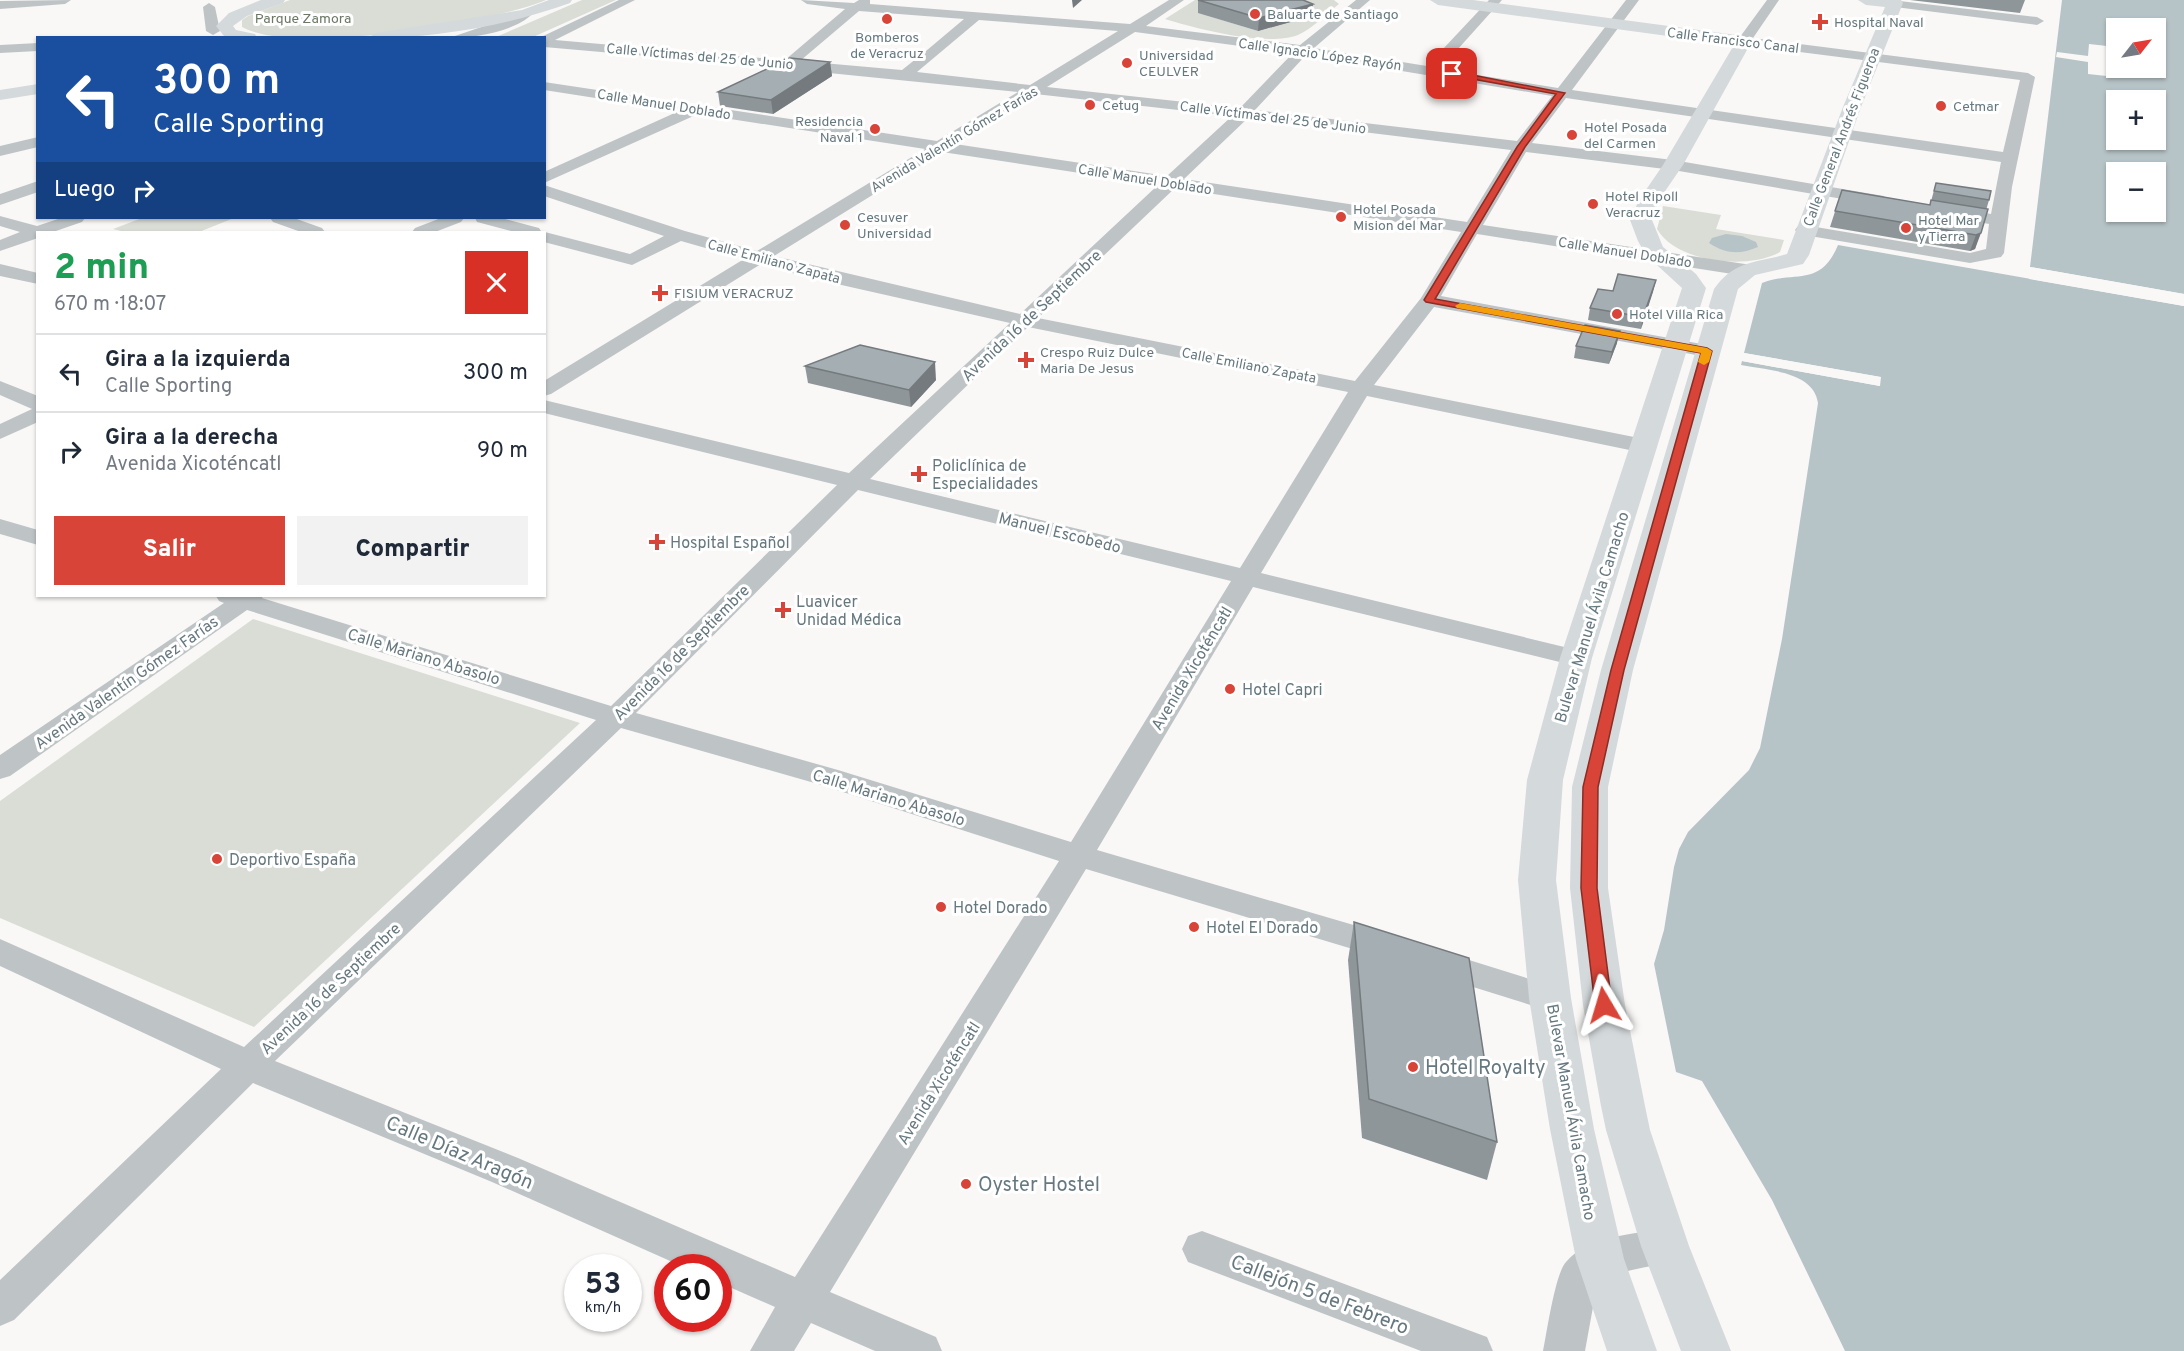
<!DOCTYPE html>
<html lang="es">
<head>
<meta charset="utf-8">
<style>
  body { margin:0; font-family:Overpass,sans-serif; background:#f2f2f3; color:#1f2937; height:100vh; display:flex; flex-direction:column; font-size:22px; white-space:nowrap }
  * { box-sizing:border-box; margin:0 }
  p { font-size:20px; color:#747a83 }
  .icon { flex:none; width:33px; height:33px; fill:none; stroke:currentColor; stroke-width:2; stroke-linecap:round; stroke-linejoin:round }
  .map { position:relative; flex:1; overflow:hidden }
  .sheet { position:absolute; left:36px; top:231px; width:510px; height:366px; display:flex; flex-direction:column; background:#fff; border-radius:0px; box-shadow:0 2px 4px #0004 }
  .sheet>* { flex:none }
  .banner { position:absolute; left:36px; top:36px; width:510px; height:183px; border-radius:0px; box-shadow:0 2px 4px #0004; background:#1a4fa0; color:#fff; overflow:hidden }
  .needle { width:39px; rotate:59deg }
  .buttons { position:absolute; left:2106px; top:18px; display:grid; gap:12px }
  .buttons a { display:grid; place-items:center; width:60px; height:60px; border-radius:0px; background:#fff; box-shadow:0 2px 4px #0004; font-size:30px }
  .speed { position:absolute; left:564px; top:1254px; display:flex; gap:12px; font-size:30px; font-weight:700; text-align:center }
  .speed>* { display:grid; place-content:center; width:78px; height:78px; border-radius:50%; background:#fff; box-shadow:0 2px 4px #0004; line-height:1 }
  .speed small { font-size:15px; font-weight:400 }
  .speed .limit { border:9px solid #d22; background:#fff; color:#111 }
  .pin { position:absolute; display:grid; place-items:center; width:51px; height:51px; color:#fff; margin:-26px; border-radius:12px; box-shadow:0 3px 9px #0006 }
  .me { position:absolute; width:66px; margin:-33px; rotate:353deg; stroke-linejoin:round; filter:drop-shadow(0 0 4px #0008) }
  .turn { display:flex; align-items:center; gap:21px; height:126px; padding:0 18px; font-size:27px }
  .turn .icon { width:78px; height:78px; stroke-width:2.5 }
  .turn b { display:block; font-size:42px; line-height:51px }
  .then { display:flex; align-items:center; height:57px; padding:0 18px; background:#0003; gap:12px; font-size:22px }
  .round { display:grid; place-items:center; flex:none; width:63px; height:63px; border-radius:0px; background:#f2f2f3 }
  .overview { display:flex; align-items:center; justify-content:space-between; height:102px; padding:0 18px }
  h1 { font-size:36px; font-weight:800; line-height:45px; color:#1e9e55 }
  .cta { display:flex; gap:12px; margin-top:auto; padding:12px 18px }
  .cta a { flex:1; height:69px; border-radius:0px; background:#d84437; color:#fff; font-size:24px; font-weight:800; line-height:69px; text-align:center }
  .cta a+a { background:#f2f2f3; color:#1f2937 }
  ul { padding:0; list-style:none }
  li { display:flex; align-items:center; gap:18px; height:78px; padding:0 18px; border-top:2px solid #e0e1e3 }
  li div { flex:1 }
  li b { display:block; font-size:22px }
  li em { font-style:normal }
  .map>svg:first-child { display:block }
  .green { fill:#daddd6; fill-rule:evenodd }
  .water { fill:#b7c4c7; fill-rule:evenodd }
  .pier { fill:#f9f8f7 }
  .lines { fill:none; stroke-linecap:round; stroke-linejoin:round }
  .minor { fill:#bec4c6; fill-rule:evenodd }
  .major { fill:#d4d9db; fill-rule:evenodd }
  .wall { fill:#8e969a }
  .shaded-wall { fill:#747a7d }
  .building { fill:#a5afb3; stroke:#747a7d; stroke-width:1.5 }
  .route { fill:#d84437; stroke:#8c2c24; stroke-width:1.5 }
  .slow { fill:#f59e0b }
  .poi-dot { fill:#d84437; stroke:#fff; stroke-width:2 }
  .labels { text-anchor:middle; stroke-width:6; stroke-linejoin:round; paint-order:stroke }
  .far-poi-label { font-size:14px; fill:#66787f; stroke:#fff; text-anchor:start }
  .far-park-label { font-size:14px; fill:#6b7864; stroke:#fff }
  .far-street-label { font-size:14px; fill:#66787f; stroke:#fff }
  .street-label { font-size:16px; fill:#66787f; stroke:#fff }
  .poi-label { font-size:16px; fill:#66787f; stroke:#fff; text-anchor:start }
  .near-poi-label { font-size:20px; fill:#66787f; stroke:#fff; text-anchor:start }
  .near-street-label { font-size:20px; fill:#66787f; stroke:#fff }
</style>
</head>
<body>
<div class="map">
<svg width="2184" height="1351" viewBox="0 0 2184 1351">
  <rect width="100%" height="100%" fill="#f9f8f7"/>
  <g class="green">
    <path d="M 290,0 L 546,0 C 491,23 293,56 242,27 L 242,20 L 248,16 Z"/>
    <polygon points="582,0 616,0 533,37 496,37"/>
    <path d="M 1195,0 L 1334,0 L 1339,4 C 1327,13 1312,29 1298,35 C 1267,47 1197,29 1165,19 ZM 1209,16 L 1305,18 L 1258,31 Z"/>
    <path d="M 1663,206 L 1721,215 L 1716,229 L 1784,240 L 1780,252 C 1749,270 1676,263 1657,229 Z"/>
    <polygon points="142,218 234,218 199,232 125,232 113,229"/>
    <polygon points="253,619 580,723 254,1027 0,918 0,801"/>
  </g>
  <g class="water">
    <path d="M 2062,0 L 2184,0 L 2184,294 L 2030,267 ZM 2116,28 L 2156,28 L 2156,68 L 2116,68 ZM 2116,100 L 2156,100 L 2156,140 L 2116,140 ZM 2116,172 L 2156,172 L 2156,212 L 2116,212 Z"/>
    <path d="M 1726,234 L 1742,236 L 1756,242 L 1758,247 C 1739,255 1726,254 1709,243 L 1712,238 Z"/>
    <path d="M 1838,245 L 2184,306 L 2184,1351 L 1845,1351 L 1772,1200 L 1702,1081 L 1676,1072 L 1654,964 L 1664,930 L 1674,867 L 1679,849 L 1688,832 L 1749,770 L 1760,748 L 1782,639 L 1818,403 C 1814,371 1766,370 1741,365 L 1742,361 L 1880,386 L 1880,377 L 1744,353 L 1762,283 C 1796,270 1820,288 1838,245 Z"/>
  </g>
  <g class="pier">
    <polygon points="2089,44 2116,47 2116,77 2088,74 2088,62 2056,57 2057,52 2088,56"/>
    <polygon points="2030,267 2184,294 2184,297 2030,270"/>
    <polygon points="2029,276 2184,303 2184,306 2029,279"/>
    <polygon points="1744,353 1881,377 1880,386 1742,361 1742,358 1878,382 1878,379 1743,355"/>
  </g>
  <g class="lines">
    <g class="minor">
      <polygon points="71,0 65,4 0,9 0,1"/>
      <path d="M 619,0 L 635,0 L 555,40 L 785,60 L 845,9 L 807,4 L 801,0 L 854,3 L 859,0 L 870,0 L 870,4 L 1130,24 L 1169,0 L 1184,0 L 1146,26 L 1300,45 L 1356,0 L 1370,0 L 1314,48 L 1427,66 L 1489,0 L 1502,0 L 1440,69 L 1558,88 L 1626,0 L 1639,0 L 1572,90 L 2003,152 L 2020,80 L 1744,45 L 1737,41 L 1767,0 L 1779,0 L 1753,38 L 2028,73 L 2035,77 L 2012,187 L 2004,253 L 2001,257 L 1970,263 L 1804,235 L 1798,234 L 1795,230 L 1798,226 L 1804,225 L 1970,253 L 1986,249 L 1989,224 L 1945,216 L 1942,212 L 1945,208 L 1951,207 L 1991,214 L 2001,162 L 1566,98 L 1532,143 L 1673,160 L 1878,195 L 1884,196 L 1886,200 L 1884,204 L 1878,205 L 1673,170 L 1526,152 L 1483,225 L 1745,264 L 1752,266 L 1754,270 L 1752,274 L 1745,276 L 1477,234 L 1441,296 L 1707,345 L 1714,347 L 1717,351 L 1714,355 L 1707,357 L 1434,307 L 1374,385 L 1644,439 L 1652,441 L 1655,446 L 1652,451 L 1644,453 L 1367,396 L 1261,573 L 1585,652 L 1589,658 L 1585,664 L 1576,666 L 1253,587 L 1097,850 L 1398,938 L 1402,947 L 1398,956 L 1386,959 L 1086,869 L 830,1292 L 936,1337 L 942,1351 L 875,1351 L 811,1323 L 794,1351 L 750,1351 L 775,1307 L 718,1282 L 718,1268 L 686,1268 L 492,1182 L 253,1083 L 14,1320 L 0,1326 L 0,1280 L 221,1069 L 0,966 L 0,939 L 244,1047 L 596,720 L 247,610 L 10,776 L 0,779 L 0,755 L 224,603 L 219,601 L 216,596 L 263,596 L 262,598 L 611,706 L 837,485 L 544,413 L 544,400 L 849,473 L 1010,323 L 806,277 L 761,264 L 551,394 L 544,396 L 544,381 L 744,259 L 681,241 L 632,265 L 544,242 L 544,232 L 515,232 L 477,222 L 475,218 L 501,218 L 539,228 L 541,231 L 630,254 L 664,236 L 544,196 L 544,185 L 685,231 L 757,251 L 925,149 L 698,114 L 544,183 L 544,172 L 679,111 L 544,90 L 544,82 L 937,141 L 1018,92 L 789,69 L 779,72 L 774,71 L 772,67 L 544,47 L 544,38 L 539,38 ZM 859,11 L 964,19 L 926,51 L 884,48 L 882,51 L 884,54 L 917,58 L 902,70 L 800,61 ZM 979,20 L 1118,31 L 1030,85 L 917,72 ZM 1135,32 L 1293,53 L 1240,108 L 1047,87 ZM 1306,55 L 1552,96 L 1517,141 L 1255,110 ZM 1035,94 L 1232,116 L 1167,176 L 955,144 ZM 1248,118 L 1511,150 L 1467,222 L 1184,179 ZM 942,152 L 1158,185 L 1020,314 L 774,256 ZM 1175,188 L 1461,232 L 1421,298 L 1355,381 L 1038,318 ZM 1028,327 L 1348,392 L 1240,568 L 870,479 ZM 858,490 L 1231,581 L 1071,842 L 838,770 L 636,713 ZM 621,728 L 818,784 L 1059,861 L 795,1277 L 518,1158 L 275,1061 Z"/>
      <polygon points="1891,0 2037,17 2044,21 2037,25 1895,7 1889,3"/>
      <polygon points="209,3 215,7 220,31 213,35 206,31 203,7"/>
      <path d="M 525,10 L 532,14 C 515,32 472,38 449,38 L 502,20 Z"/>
      <polygon points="38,43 38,51 0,53 0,45"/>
      <polygon points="38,137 38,147 0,156 0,146"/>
      <polygon points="38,181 38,192 0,205 0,194"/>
      <polygon points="0,216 37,226 61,218 85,218 82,222 53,232 38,232 38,238 0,251 0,240 20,232 0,226"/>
      <polygon points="270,218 294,218 322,228 325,232 301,232 273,222"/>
      <polygon points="441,218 464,218 461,222 435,232 412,232 415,228"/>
      <polygon points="0,264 38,273 38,284 0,276"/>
      <polygon points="0,381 38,396 38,422 0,439 0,424 32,409 0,395"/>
      <polygon points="0,519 38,530 38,545 0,534"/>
      <polygon points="1437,950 1562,989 1567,998 1562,1007 1550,1011 1425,972 1420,963 1425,954"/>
      <path d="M 1665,1228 L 1679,1233 L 1685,1246 L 1679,1259 C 1652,1269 1620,1267 1597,1285 L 1585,1351 L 1543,1351 C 1547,1332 1555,1274 1566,1262 C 1589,1235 1633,1235 1665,1228 Z"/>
      <polygon points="1202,1231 1487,1337 1493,1351 1421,1351 1188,1262 1182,1249 1188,1236"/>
    </g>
    <g class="major">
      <polygon points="261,0 285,0 283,3 247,16 233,26 236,30 255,34 257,38 224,36 216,26 229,13"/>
      <path d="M 549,0 L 572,0 L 570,3 C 506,26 436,38 368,38 L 376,33 L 522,10 Z"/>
      <polygon points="1430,0 1473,0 1744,36 1752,41 1683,165 1659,200 1652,220 1663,247 1696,274 1706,288 1592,658 1563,780 1556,880 1571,998 1594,1129 1624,1259 1657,1351 1607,1351 1576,1259 1550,1129 1529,998 1518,880 1527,780 1560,658 1682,288 1646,255 1638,241 1630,220 1639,200 1663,165 1734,45 1438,5"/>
      <path d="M 1858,0 L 1901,0 L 1903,3 L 1861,107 L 1809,255 L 1803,264 L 1755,275 L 1738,289 L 1633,670 L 1608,787 L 1608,888 L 1625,1005 L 1645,1106 L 1650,1130 L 1689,1246 L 1731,1351 L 1681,1351 L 1641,1246 L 1606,1130 L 1601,1106 L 1583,1005 L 1570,888 L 1572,787 L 1601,670 L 1714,289 C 1734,260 1756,263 1787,254 L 1843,107 L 1885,7 L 1866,5 Z"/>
      <polygon points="38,84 38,94 0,100 0,90"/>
    </g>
  </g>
  <g class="wall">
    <polygon points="1198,0 1312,16 1258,31 1198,13"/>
    <polygon points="1910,0 2025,0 2020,13"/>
    <polygon points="830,62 832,76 773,114 720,106 718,92"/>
    <polygon points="1936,183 1989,200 1975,249 1970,251 1830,227 1842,190 1930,205"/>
    <polygon points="1656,280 1641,329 1588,320 1590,308 1613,291"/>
    <polygon points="1617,343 1609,364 1574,358 1576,346"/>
    <polygon points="805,366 936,380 911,407 808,383"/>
    <polygon points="1354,922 1497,1142 1487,1180 1362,1138 1348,960"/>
  </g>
  <g class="shaded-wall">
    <polygon points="1072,0 1082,0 1073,8"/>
    <polygon points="1313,4 1312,16 1258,31 1259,18"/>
    <polygon points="830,62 832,76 773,114 771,100"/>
    <polygon points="1981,233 1975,249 1970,251 1976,235"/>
    <polygon points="1656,280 1653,292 1641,329 1643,317"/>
    <polygon points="1620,331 1617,343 1609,364 1612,352"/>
    <polygon points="935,362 936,380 911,407 909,390"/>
  </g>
  <g class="building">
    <polygon points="1198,0 1303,0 1313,4 1259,18"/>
    <polygon points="790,58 830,62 771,100 718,92"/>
    <polygon points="1936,183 1991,191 1989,200 1934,191"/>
    <polygon points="1842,190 1930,205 1931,200 1988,209 1981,233 1976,235 1835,211"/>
    <polygon points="1618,274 1656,280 1643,317 1590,308 1598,289 1613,291"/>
    <polygon points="1585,325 1620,331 1612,352 1576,346"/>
    <polygon points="860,345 935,362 909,390 805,366"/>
    <polygon points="1354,922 1469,958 1497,1142 1369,1099"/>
  </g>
  <polygon class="route" points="1452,71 1565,93 1525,147 1435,299 1707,348 1712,351 1624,670 1598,787 1597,888 1612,1005 1610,1010 1604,1012 1597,1010 1595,1005 1581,888 1583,787 1611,670 1701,353 1426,302 1424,300 1517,147 1556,94 1450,75"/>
  <polygon class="slow" points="1460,303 1707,348 1712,351 1709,362 1704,365 1698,362 1701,353 1457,308 1455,306"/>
  <g class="poi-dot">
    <circle cx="1255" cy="14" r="6"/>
    <circle cx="887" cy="19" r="6"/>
    <path d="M1817 13h6v6h6v6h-6v6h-6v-6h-6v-6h6z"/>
    <circle cx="1127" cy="63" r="6"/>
    <circle cx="1090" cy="105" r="6"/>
    <circle cx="1941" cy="106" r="6"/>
    <circle cx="875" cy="129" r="6"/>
    <circle cx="1572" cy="135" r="6"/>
    <circle cx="1593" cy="204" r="6"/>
    <circle cx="1341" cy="217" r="6"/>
    <circle cx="845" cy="225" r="6"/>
    <circle cx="1906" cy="228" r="6"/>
    <path d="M657 284h6v6h6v6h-6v6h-6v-6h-6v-6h6z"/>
    <circle cx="1617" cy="314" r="6"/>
    <path d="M1023 351h6v6h6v6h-6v6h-6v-6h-6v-6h6z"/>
    <path d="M916 465h6v6h6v6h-6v6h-6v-6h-6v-6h6z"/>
    <path d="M654 533h6v6h6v6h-6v6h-6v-6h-6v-6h6z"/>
    <path d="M780 601h6v6h6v6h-6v6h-6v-6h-6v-6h6z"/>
    <circle cx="1230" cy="689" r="6"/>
    <circle cx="217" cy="859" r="6"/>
    <circle cx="941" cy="907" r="6"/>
    <circle cx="1194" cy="927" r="6"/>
    <circle cx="1413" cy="1067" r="6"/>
    <circle cx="966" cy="1184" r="6"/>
  </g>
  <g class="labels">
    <g class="far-poi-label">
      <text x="1267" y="19">Baluarte de Santiago</text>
      <text x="1834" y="27">Hospital Naval</text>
      <text x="887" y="42" text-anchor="middle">Bomberos<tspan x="887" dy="16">de Veracruz</tspan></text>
      <text x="1139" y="60">Universidad<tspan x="1139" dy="16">CEULVER</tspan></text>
      <text x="1102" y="110">Cetug</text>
      <text x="1953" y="111">Cetmar</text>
      <text x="863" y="126" text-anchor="end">Residencia<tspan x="863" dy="16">Naval 1</tspan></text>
      <text x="1584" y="132">Hotel Posada<tspan x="1584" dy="16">del Carmen</tspan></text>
      <text x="1605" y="201">Hotel Ripoll<tspan x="1605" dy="16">Veracruz</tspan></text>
      <text x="1353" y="214">Hotel Posada<tspan x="1353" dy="16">Mision del Mar</tspan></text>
      <text x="857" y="222">Cesuver<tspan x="857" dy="16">Universidad</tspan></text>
      <text x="1918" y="225">Hotel Mar<tspan x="1918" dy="16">y Tierra</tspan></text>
      <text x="674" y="298">FISIUM VERACRUZ</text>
      <text x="1629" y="319">Hotel Villa Rica</text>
      <text x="1040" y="357">Crespo Ruiz Dulce<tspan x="1040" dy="16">Maria De Jesus</tspan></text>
    </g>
    <g class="far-park-label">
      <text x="303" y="23">Parque Zamora</text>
    </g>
    <g class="far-street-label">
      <text transform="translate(1733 40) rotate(7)" y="5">Calle Francisco Canal</text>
      <text transform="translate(1320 54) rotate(8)" y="5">Calle Ignacio López Rayón</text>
      <text transform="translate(700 56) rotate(5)" y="5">Calle Víctimas del 25 de Junio</text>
      <text transform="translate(664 104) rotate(9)" y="5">Calle Manuel Doblado</text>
      <text transform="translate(1273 117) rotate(7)" y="5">Calle Víctimas del 25 de Junio</text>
      <text transform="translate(1841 137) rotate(-69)" y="5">Calle General Andrés Figueroa</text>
      <text transform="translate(954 139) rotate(-31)" y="5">Avenida Valentín Gómez Farías</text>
      <text transform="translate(1145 179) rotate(9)" y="5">Calle Manuel Doblado</text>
      <text transform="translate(1625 252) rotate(9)" y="5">Calle Manuel Doblado</text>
      <text transform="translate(774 261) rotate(15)" y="5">Calle Emiliano Zapata</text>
      <text transform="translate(1249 365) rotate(11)" y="5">Calle Emiliano Zapata</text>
    </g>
    <g class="street-label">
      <text transform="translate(1031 315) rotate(-43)" y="6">Avenida 16 de Septiembre</text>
      <text transform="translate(1060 532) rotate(14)" y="6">Manuel Escobedo</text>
      <text transform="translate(1591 617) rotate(-73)" y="6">Bulevar Manuel Ávila Camacho</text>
      <text transform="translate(681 652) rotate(-45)" y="6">Avenida 16 de Septiembre</text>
      <text transform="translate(424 656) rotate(17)" y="6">Calle Mariano Abasolo</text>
      <text transform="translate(1191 668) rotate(-59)" y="6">Avenida Xicoténcatl</text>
      <text transform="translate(126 682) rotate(-35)" y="6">Avenida Valentín Gómez Farías</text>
      <text transform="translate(889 797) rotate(17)" y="6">Calle Mariano Abasolo</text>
      <text transform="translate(330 988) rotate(-43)" y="6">Avenida 16 de Septiembre</text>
      <text transform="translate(938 1083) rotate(-58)" y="6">Avenida Xicoténcatl</text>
      <text transform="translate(1572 1112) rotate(80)" y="6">Bulevar Manuel Ávila Camacho</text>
    </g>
    <g class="poi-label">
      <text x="932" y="471">Policlínica de<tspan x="932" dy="18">Especialidades</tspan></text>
      <text x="670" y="548">Hospital Español</text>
      <text x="796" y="607">Luavicer<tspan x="796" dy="18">Unidad Médica</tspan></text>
      <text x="1242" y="695">Hotel Capri</text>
      <text x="229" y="865">Deportivo España</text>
      <text x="953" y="913">Hotel Dorado</text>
      <text x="1206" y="933">Hotel El Dorado</text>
    </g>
    <g class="near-poi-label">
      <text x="1425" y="1074">Hotel Royalty</text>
      <text x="978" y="1191">Oyster Hostel</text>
    </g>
    <g class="near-street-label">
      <text transform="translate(460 1152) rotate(23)" y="7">Calle Díaz Aragón</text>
      <text transform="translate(1320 1294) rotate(21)" y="7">Callejón 5 de Febrero</text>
    </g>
  </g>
</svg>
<div class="buttons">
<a><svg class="needle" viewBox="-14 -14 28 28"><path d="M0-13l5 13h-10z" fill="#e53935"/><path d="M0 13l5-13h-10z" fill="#747a83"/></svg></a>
<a>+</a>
<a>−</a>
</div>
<div class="speed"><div>53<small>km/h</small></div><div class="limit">60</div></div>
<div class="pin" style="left:1452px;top:74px;background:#d93025"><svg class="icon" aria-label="arrive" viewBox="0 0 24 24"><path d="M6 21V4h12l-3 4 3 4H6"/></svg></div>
<svg class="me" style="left:1604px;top:1005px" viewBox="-20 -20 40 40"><path d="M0-17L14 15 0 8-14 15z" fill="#d84437" stroke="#fff" stroke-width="4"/></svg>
<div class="banner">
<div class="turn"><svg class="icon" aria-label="left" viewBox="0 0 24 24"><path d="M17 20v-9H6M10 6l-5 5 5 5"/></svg><div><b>300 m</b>Calle Sporting</div></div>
<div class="then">Luego<svg class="icon" aria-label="right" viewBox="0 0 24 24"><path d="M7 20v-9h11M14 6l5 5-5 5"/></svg></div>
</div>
<section class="sheet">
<div class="overview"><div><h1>2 min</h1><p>670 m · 18:07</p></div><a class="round" style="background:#d93025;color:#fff"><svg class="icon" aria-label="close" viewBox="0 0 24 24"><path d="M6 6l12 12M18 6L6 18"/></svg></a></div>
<ul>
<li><svg class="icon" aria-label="left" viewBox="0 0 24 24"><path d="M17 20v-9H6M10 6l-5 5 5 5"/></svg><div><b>Gira a la izquierda</b><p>Calle Sporting</p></div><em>300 m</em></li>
<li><svg class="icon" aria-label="right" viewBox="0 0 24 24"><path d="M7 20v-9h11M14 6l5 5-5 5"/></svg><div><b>Gira a la derecha</b><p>Avenida Xicoténcatl</p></div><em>90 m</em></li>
</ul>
<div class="cta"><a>Salir</a><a>Compartir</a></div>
</section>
</div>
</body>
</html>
